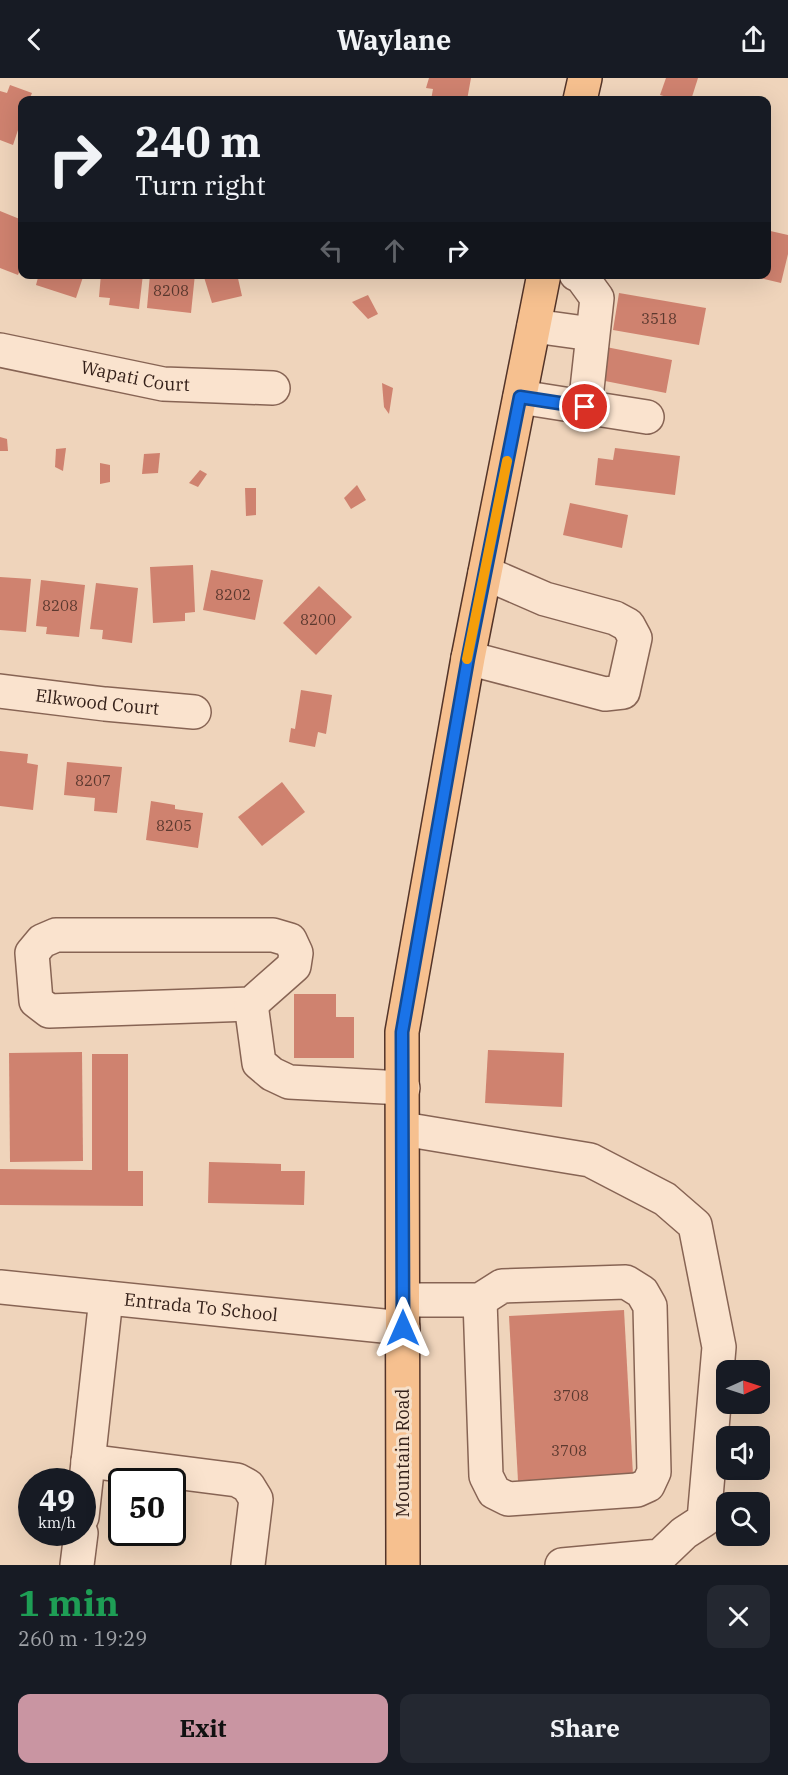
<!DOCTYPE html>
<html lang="en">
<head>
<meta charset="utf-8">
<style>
  body { margin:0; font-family:"IBM Plex Serif",serif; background:#242831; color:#f1f3f6; height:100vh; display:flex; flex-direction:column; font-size:22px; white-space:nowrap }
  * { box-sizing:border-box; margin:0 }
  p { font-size:20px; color:#9ea1a6 }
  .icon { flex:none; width:33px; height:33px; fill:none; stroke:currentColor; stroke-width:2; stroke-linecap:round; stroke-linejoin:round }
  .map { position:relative; height:1487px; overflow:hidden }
  .panel { display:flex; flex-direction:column; background:#171b24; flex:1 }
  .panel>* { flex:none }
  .hud { position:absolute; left:18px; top:18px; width:753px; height:183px; border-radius:12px; box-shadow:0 6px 24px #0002; background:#171b24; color:#f1f3f6; overflow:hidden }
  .needle { width:39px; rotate:87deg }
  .fabs { position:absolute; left:716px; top:1282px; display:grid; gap:12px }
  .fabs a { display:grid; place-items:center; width:54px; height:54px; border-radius:12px; background:#171b24; box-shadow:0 6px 24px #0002; font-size:30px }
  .speed { position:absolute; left:18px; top:1390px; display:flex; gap:12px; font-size:30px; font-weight:700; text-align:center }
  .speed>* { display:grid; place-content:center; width:78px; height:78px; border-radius:50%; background:#171b24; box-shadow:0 6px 24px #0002; line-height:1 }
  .speed small { font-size:15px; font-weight:400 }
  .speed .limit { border:3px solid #111; border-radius:9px; background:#fff; color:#111 }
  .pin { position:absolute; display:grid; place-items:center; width:51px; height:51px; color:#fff; margin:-26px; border:3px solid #fff; border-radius:50%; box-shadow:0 2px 6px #0007 }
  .me { position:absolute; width:66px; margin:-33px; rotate:0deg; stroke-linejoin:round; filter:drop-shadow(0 0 4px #0008) }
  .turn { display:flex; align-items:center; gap:21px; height:126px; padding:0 18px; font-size:27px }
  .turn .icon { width:78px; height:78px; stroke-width:2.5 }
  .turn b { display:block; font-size:42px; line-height:51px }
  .lanes { display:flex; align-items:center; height:57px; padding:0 18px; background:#0003; justify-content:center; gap:30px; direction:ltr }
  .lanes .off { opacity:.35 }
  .round { display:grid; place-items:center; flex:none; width:63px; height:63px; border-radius:12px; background:#242831 }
  .summary { display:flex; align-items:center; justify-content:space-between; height:102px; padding:0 18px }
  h1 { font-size:36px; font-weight:800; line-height:45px; color:#1e9e55 }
  .cta { display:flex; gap:12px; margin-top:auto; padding:12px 18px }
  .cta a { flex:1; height:69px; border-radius:12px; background:#c995a2; color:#111; font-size:24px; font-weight:800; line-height:69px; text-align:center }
  .cta a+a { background:#242831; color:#f1f3f6 }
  header { display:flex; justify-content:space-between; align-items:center; height:78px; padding:0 18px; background:#171b24; font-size:27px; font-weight:800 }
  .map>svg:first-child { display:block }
  .building { fill:#cf826f }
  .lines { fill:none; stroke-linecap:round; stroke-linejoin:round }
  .minor-casing { stroke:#876454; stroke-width:36 }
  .major-casing { stroke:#533429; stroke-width:36 }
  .minor { stroke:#fae3ce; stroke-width:33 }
  .major { stroke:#f6c08f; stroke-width:33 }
  .route-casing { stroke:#114b97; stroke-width:15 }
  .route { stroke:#1a73e8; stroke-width:10 }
  .slow { stroke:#f59e0b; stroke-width:10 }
  .labels { text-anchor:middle; stroke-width:6; stroke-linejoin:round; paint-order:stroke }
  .number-label { font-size:15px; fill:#5c392f }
  .street-label { font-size:18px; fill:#35211a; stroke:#f6e0ca }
</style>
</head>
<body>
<header><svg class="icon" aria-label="back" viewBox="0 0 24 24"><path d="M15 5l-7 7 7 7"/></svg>Waylane<svg class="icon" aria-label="share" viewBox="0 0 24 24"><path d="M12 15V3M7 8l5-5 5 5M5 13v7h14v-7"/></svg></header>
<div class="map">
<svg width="788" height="1487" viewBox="0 0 788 1487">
  <rect width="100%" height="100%" fill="#efd4bb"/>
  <g class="building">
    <polygon points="429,0 471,0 467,22 431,22 433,11 426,10"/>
    <polygon points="666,0 698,0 691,22 678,22 660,17"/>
    <polygon points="10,7 32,15 29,22 22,22 22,40 13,67 0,62 0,13 7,15"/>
    <polygon points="0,133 22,142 22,187 18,197 0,190"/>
    <polygon points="766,152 788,157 788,176 781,205 747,197 766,196"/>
    <polygon points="39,196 84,196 76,220 36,207"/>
    <polygon points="101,196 143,196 139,231 109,227 110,220 99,219"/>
    <polygon points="150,196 195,196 191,235 147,230"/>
    <polygon points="203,196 237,196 242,218 212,225"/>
    <polygon points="619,215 706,230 699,267 613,252"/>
    <polygon points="368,217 378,236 368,241 352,224"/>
    <polygon points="606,269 672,282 666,315 600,302"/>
    <polygon points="382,305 393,310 389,336 384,329"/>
    <polygon points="0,359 7,361 8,373 0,373"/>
    <polygon points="66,370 63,393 55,389 56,371"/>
    <polygon points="615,370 680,378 675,417 595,407 598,380 613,382"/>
    <polygon points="160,375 158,395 142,396 144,376"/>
    <polygon points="100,385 110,387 110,404 100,406"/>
    <polygon points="200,392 207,396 198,409 189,405"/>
    <polygon points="357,407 366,422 351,431 344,420"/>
    <polygon points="245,410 256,410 256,437 246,438"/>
    <polygon points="570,425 628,437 622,470 563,457"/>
    <polygon points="193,487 195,534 185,535 185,543 153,545 150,489"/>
    <polygon points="211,492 263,502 255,542 203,532"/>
    <polygon points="0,499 31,501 26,554 0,552"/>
    <polygon points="41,502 85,507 79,559 46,556 47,549 36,548"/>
    <polygon points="96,505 138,510 132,565 102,561 103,552 90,551"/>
    <polygon points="319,508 352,539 316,577 283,545"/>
    <polygon points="301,612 332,617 326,656 318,654 315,669 289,664 291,650 295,651"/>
    <polygon points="0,673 28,676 27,685 38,687 33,732 0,728"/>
    <polygon points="67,684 122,689 117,735 94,733 95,720 64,717"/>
    <polygon points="282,704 305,734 262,768 238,739"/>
    <polygon points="151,723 175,727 175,731 203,735 198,770 146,762"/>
    <polygon points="294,916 336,916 336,939 354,939 354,980 294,980"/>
    <polygon points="488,972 564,975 562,1029 485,1025"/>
    <polygon points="82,974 83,1083 10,1084 9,975"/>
    <polygon points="92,976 128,976 128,1093 143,1093 143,1128 0,1127 0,1091 92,1092"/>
    <polygon points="209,1084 281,1086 281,1093 305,1093 304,1127 208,1125"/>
    <polygon points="624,1232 633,1397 518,1403 509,1238"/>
  </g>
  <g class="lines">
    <g class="minor-casing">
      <g id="minor">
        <polyline points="576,196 581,198 597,220 585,329"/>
        <polyline points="534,248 592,256"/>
        <path id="s1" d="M 0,272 L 163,306 L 273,310"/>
        <polyline points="520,319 647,339"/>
        <polyline points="468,580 605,616 623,614 635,560 628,547 615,540 545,521 485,495"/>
        <path id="s2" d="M 0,613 L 105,626 L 194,634"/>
        <polygon points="56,857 273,857 290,862 296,875 294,888 251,926 49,933 36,923 32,875 42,863"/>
        <polyline points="251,926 259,985 272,996 289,1004 403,1010"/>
        <polyline points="403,1051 590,1082 665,1121 695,1147 719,1269 704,1442 684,1455 660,1478 562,1487"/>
        <path id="s3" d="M 0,1209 L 403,1250"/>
        <polyline points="403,1222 480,1222 502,1208 626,1204 642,1214 650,1228 654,1394 648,1407 637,1412 508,1421 494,1414 486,1398 480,1222"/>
        <polyline points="88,1383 237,1402 248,1408 256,1421 248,1487"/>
        <polyline points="82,1439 106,1220"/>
        <polyline points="77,1487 81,1455"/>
      </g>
    </g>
    <g class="major-casing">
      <g id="major">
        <polyline points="580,22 585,0"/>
        <polyline points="403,1487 402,954 468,580 544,196"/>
      </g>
    </g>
    <use href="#minor" class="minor"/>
    <use href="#major" class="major"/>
  </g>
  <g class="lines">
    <g class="route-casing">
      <polyline id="route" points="403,1250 402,954 468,580 520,319 585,329"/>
    </g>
    <use href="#route" class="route"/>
    <polyline class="slow" points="467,581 507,383"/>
  </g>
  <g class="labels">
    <g class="number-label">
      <text x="171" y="218">8208</text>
      <text x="659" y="246">3518</text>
      <text x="233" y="522">8202</text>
      <text x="60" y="533">8208</text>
      <text x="318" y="547">8200</text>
      <text x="93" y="708">8207</text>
      <text x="174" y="753">8205</text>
      <text x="571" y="1323">3708</text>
      <text x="569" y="1378">3708</text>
    </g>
    <g class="street-label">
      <text dy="6" stroke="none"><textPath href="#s1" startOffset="138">Wapati Court</textPath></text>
      <text dy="6" stroke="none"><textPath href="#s2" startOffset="98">Elkwood Court</textPath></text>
      <text dy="6" stroke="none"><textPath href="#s3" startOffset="202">Entrada To School</textPath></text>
      <text transform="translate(403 1375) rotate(-90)" y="6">Mountain Road</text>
    </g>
  </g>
</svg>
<div class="fabs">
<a><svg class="needle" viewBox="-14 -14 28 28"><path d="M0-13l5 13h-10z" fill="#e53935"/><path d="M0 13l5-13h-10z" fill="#9ea1a6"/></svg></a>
<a><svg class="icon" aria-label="sound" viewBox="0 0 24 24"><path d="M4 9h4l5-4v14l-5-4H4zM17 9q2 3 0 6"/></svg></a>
<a><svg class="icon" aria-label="search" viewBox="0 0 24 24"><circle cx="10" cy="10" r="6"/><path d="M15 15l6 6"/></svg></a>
</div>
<div class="speed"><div>49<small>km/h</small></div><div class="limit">50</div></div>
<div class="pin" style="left:585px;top:329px;background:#d93025"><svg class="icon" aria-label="arrive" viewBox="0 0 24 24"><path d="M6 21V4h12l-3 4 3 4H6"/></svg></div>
<svg class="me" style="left:403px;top:1250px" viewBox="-20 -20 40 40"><path d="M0-17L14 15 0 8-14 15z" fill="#1a73e8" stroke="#fff" stroke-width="4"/></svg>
<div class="hud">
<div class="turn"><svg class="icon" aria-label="right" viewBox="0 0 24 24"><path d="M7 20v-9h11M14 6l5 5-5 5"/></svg><div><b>240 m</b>Turn right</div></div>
<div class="lanes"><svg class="icon off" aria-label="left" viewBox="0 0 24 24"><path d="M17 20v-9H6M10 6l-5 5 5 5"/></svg><svg class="icon off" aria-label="ahead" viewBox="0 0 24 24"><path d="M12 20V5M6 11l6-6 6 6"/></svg><svg class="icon" aria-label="right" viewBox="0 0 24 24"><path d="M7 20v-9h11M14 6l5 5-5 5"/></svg></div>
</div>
</div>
<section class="panel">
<div class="summary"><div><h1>1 min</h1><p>260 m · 19:29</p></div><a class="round"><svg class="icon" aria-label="close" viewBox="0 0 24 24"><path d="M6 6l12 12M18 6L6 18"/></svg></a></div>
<div class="cta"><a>Exit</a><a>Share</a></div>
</section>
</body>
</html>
